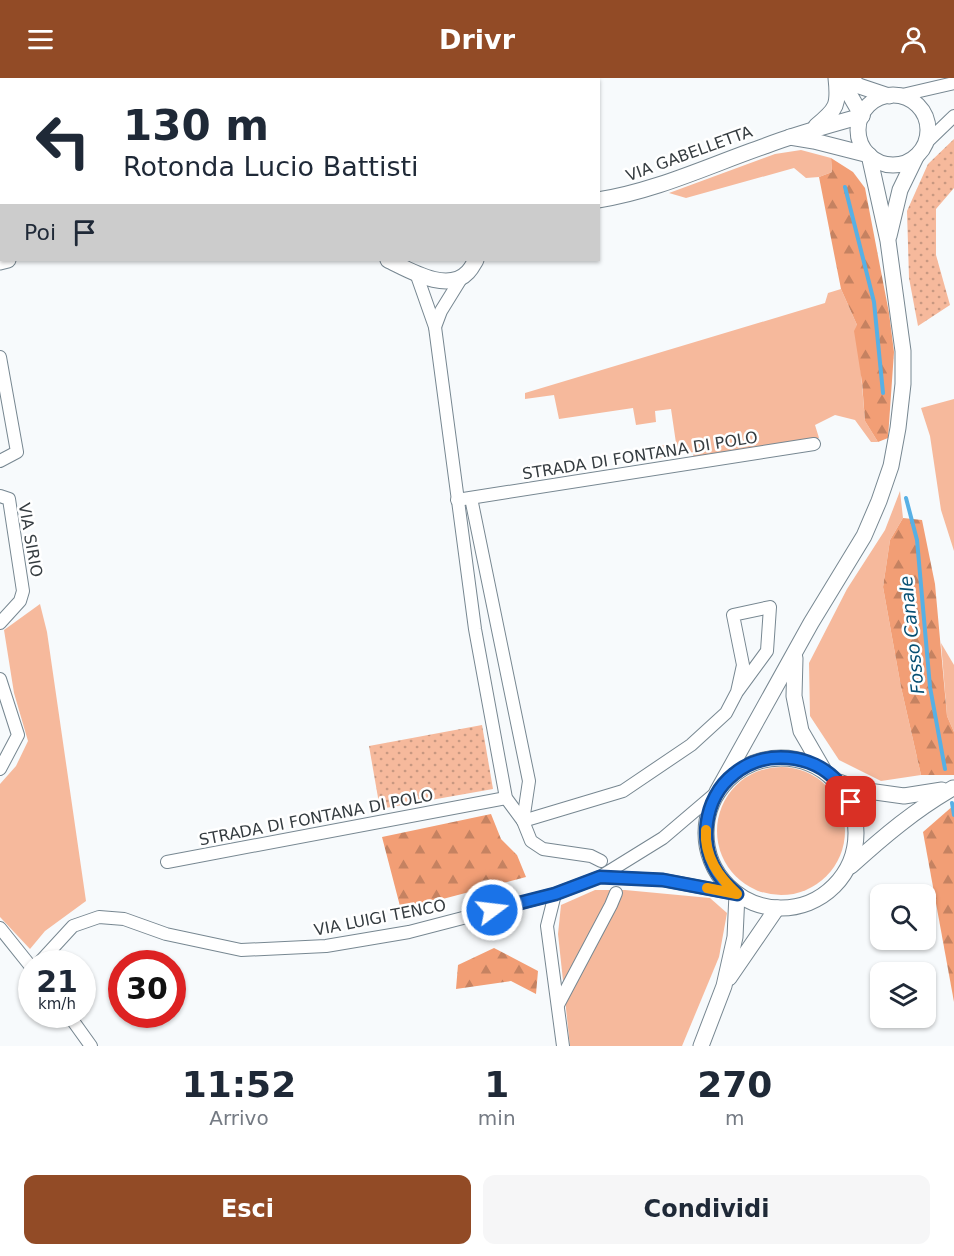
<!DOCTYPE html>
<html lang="it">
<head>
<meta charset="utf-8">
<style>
  body { margin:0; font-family:"DejaVu Sans",sans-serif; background:#f6f6f7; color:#1f2937; height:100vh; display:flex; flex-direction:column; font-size:22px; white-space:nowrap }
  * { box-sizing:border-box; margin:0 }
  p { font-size:20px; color:#747a83 }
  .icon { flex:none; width:33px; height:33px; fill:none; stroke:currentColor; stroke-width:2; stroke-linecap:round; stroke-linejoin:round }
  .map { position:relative; height:968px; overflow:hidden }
  .drawer { display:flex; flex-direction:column; background:#fff; flex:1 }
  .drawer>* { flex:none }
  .banner { position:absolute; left:0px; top:0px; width:600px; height:183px; box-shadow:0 2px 4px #0004; background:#fff; color:#1f2937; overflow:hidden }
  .controls { position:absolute; left:870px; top:806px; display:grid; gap:12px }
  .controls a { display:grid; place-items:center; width:66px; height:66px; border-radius:12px; background:#fff; box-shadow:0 2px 4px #0004; font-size:30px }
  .speed { position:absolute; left:18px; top:872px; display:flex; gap:12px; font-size:30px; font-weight:700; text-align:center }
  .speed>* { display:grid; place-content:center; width:78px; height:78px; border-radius:50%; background:#fff; box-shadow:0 2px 4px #0004; line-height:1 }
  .speed small { font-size:15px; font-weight:400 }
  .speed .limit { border:9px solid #d22; background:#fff; color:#111 }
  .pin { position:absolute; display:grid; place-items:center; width:51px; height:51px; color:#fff; margin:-26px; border-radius:12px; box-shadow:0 3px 9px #0006 }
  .me { position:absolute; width:66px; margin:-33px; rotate:75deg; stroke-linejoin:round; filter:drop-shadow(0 0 4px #0008) }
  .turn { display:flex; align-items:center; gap:21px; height:126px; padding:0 24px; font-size:27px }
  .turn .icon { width:78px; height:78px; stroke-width:2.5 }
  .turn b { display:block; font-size:42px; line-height:51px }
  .then { display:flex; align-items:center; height:57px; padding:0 24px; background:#0003; gap:12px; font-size:22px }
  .eta { display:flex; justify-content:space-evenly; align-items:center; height:102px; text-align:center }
  .eta b { font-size:36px; font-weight:700; line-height:42px }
  .action { display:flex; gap:12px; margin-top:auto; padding:12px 24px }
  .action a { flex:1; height:69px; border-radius:12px; background:#924b26; color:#fff; font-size:24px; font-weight:700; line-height:69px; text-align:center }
  .action a+a { background:#f6f6f7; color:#1f2937 }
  header { display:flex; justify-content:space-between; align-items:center; height:78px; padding:0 24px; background:#924b26; color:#fff; font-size:27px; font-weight:700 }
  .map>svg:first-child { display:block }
  .built { fill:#e6f5ff }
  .green { fill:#f6b99c }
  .forest { fill:url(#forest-firs) }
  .park { fill:url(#park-dots) }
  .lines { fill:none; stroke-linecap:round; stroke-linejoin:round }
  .stream { stroke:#57b0e5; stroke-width:4 }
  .minor-casing { stroke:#778791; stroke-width:14 }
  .tertiary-casing { stroke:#778791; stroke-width:17 }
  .minor { stroke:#fff; stroke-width:12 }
  .tertiary { stroke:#fff; stroke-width:15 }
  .route-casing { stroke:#114b97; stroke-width:15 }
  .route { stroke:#1a73e8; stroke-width:10 }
  .slow { stroke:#f59e0b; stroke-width:10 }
  .labels { text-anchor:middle; stroke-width:5; stroke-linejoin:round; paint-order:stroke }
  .street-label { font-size:16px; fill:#353c40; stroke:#fff }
  .water-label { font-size:18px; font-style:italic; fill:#064f73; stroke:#fff }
</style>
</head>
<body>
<header><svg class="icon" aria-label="menu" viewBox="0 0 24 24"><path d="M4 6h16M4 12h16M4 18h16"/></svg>Drivr<svg class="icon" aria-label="person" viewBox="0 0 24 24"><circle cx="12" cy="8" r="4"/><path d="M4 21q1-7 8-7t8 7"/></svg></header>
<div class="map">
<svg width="954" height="968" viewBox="0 0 954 968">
  <defs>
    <pattern id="forest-firs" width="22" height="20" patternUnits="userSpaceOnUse" patternTransform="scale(1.5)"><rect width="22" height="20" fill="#f29e75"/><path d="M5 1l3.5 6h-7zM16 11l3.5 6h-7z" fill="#c58261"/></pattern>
    <pattern id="park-dots" width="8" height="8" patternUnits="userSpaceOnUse" patternTransform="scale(1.5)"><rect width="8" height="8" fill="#f6b99c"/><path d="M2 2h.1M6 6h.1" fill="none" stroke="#c89881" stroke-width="1.8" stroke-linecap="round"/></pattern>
  </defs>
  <rect width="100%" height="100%" fill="#f7fafc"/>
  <polygon class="built" points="175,0 328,0 328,1 163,1"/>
  <g class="green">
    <polygon points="801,72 831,80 832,94 819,99 806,100 794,90 686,120 669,115 775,76"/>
    <polygon points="841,211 857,247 865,343 878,364 871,364 855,342 835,337 815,347 819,360 693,379 694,374 656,381 656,368 676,365 671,331 655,333 656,344 636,347 633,330 559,341 554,317 525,321 525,315 825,225 828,215"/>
    <polygon points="954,321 954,473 941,432 930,358 921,330"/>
    <polygon points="900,413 903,440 890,462 883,509 901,609 921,697 881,703 839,682 810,638 809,585 847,511 885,452"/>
    <polygon points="40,526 47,554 86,823 45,853 30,871 0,839 0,706 16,688 28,663 14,615 4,552"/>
    <polygon points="941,565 954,587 954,654 947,638"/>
    <circle cx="781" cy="753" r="64"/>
    <polygon points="595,812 625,812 710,820 727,835 719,879 682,968 570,968 558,856 561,827"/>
  </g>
  <g class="forest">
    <polygon points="831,80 853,94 865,110 889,235 894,274 888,360 878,364 865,343 862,304 854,253 857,247 841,211 819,99 832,94"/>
    <polygon points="903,440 922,442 935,506 947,638 954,654 954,697 921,697 901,609 883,509 890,462"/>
    <polygon points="954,727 954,924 923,754"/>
    <polygon points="491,736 501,761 517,777 526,799 401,832 382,759"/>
    <polygon points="494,870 538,893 536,916 511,903 456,911 458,887"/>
  </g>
  <g class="park">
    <polygon points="954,61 954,110 936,131 936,177 950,227 918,248 909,200 907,133 928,86"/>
    <polygon points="482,647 493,711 380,731 369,668"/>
  </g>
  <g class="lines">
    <g class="stream">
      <polyline points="845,109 874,224 883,315"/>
      <polyline points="906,420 917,462 930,609 945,691"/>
      <polyline points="952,725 954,737"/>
    </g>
    <g class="minor-casing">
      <g id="minor">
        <polyline points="341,0 341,2"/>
        <polyline points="578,0 579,2"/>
        <polyline points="125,1 132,0"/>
        <polyline points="898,18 954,5"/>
        <polyline points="926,65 954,38"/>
        <polyline points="416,195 435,249 475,551 506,720 523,743 531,763 543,771 591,778 601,783"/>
        <polyline points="435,249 441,233 462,199"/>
        <polyline points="0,279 17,374 0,383"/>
        <polyline points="0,418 9,421 23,513 20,523 0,545"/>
        <polyline points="471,420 529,703 523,743"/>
        <polyline points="457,422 814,366"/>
        <polyline points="0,601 18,657 0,691"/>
        <polyline points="523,743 623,713 691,667 726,635 737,614 743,587 733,537 770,529 767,573 737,614"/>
        <polyline points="167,784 506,720"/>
        <polyline points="601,799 663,802 737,816"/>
        <polyline points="555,816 547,848 563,968"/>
        <polyline points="0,850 32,890"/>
        <polyline points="39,885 73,848 99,839 124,841 166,856 241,872 326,868 409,854 555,816 600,799 663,760 717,714"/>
        <polyline points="558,927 611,827 616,815"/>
        <polyline points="68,936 91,968"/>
      </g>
    </g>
    <g class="tertiary-casing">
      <g id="tertiary">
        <polyline points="840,0 862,38"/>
        <polyline points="848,0 859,8 889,18"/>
        <circle cx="893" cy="52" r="35"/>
        <path d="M 816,48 C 837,31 839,27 836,0"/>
        <path d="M 598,122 C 656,113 710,87 765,68 C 796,56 829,47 862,38"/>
        <polyline points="889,158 900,112 916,79"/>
        <path d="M 388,182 C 409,192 448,216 468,194 C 472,190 474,185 476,182"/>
        <polyline points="0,184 8,182"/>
        <polyline points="795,580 794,618 801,653 823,691"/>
        <circle cx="781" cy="755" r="75"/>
        <polyline points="839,704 861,712 904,718 942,712"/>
        <polyline points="717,714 811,545 864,458 879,423 891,388 898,350 903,306 903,273 888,163 869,77 814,63 790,59"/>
        <path d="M 851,788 C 884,758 915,732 953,710"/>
        <polyline points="729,900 777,830"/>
        <polyline points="701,968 724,908 735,859 737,816"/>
      </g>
    </g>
    <use href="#minor" class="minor"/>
    <use href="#tertiary" class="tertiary"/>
  </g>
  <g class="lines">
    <g class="route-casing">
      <path id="route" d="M 492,832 L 555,816 L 600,799 L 663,802 L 737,816 C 732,811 725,806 721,800 C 697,769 703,720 734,696 C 764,671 812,675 838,704 C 843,710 847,717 851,724"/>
    </g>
    <use href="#route" class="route"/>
    <path class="slow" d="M 706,752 C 704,779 719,799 737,816 L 707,810"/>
  </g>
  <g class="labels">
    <g class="street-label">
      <text transform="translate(689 75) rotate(-20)" y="6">VIA GABELLETTA</text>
      <text transform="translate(640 377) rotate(-9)" y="6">STRADA DI FONTANA DI POLO</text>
      <text transform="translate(31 462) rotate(80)" y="6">VIA SIRIO</text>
      <text transform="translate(316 739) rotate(-11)" y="6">STRADA DI FONTANA DI POLO</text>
      <text transform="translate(380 839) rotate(-11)" y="6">VIA LUIGI TENCO</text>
    </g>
    <g class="water-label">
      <text transform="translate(912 557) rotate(-96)" y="6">Fosso Canale</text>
    </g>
  </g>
</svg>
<div class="controls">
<a><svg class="icon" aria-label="search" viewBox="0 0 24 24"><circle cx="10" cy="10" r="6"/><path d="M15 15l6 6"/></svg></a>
<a><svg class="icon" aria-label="layers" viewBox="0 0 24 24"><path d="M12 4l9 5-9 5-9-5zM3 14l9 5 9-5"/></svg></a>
</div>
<div class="speed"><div>21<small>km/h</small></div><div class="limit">30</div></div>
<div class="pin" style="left:851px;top:724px;background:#d93025"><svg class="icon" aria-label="arrive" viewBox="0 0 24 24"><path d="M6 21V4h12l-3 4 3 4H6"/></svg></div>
<svg class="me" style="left:492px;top:832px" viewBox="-20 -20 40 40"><circle r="17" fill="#1a73e8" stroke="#fff" stroke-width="3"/><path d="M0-11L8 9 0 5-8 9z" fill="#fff"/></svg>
<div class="banner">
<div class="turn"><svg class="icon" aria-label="left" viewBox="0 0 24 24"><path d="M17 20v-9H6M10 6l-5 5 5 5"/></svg><div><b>130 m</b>Rotonda Lucio Battisti</div></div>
<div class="then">Poi<svg class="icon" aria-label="arrive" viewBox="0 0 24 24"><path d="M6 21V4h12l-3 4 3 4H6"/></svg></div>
</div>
</div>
<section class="drawer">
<div class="eta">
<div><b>11:52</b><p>Arrivo</p></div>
<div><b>1</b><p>min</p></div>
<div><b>270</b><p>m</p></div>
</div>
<div class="action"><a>Esci</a><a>Condividi</a></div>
</section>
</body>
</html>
